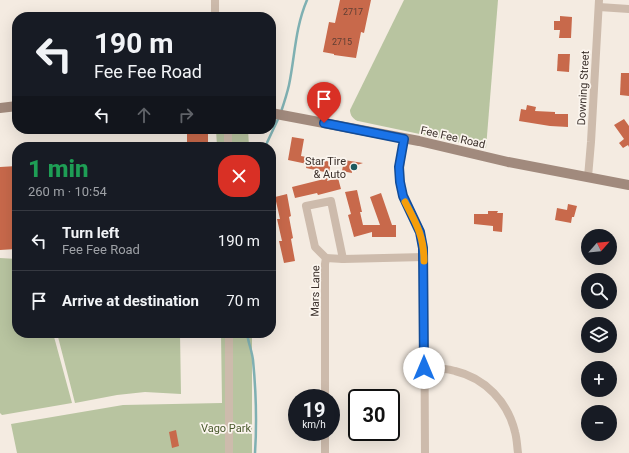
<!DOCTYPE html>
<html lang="en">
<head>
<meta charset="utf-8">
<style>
  body { margin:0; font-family:Roboto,sans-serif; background:#20242c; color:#f1f3f6; height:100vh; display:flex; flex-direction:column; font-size:15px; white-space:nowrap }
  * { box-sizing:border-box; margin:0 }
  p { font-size:13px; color:#9ea1a6 }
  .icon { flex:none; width:22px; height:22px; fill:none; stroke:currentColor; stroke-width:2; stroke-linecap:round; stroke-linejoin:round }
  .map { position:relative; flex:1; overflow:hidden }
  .details { position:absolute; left:12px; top:142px; width:264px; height:196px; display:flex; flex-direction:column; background:#171b24; border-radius:16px; box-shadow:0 4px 16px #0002 }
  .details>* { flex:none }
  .hud { position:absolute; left:12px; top:12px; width:264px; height:122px; border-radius:16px; box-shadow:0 4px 16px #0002; background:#171b24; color:#f1f3f6; overflow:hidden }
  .needle { width:26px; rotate:63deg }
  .fabs { position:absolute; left:581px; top:229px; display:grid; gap:8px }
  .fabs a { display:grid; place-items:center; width:36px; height:36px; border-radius:50%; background:#171b24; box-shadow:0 4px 16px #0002; font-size:20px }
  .speed { position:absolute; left:288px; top:389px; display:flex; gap:8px; font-size:20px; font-weight:700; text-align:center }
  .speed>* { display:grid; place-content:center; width:52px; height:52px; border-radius:50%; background:#171b24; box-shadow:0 4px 16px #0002; line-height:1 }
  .speed small { font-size:10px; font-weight:400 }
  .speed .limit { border:2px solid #111; border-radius:6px; background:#fff; color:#111 }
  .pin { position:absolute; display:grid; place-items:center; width:34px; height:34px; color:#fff; margin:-41px -17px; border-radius:50% 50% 50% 0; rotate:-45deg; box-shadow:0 0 4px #0007 }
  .pin .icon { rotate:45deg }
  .me { position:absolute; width:44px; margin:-22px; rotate:0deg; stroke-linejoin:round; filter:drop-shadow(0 0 3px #0008) }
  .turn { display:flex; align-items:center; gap:14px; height:84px; padding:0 16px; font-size:18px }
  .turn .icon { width:52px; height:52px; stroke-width:2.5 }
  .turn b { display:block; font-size:28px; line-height:34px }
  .lanes { display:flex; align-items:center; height:38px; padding:0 16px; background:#0003; justify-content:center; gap:20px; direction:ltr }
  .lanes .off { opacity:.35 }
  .round { display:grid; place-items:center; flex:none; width:42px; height:42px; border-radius:16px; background:#20242c }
  .overview { display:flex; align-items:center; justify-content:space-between; height:68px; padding:0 16px }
  h1 { font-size:24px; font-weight:800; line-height:30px; color:#1e9e55 }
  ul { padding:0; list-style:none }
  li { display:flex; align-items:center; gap:12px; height:60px; padding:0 16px; border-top:1px solid #363941 }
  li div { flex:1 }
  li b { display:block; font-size:15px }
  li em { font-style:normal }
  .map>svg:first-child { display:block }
  .green { fill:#b8c4a0 }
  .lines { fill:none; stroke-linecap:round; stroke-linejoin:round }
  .stream { stroke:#7fb0b2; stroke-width:2.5 }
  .building { fill:#c8694b }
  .street { stroke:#cdbbac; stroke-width:8 }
  .secondary { stroke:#a18a7d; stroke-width:10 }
  .route-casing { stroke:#114b97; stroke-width:10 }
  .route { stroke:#1a73e8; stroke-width:7 }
  .slow { stroke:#f59e0b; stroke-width:7 }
  .poi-dot { fill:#1f5a5e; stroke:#fbf5ee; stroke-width:1.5 }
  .labels { text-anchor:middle; stroke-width:3.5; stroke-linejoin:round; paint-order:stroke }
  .number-label { font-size:9px; fill:#5e3e33 }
  .street-label { font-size:11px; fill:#3b302b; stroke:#fbf5ee }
  .poi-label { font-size:11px; fill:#3b302b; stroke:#fbf5ee; text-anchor:end }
  .park-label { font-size:11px; fill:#4a5a2e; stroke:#fbf5ee }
</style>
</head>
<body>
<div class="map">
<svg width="629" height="453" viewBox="0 0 629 453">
  <rect width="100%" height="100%" fill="#f4ebe1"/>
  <g class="green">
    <path d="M 404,0 L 498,0 L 486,148 L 358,121 C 353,119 350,115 350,110 Z"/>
    <polygon points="216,129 248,129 249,147 217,147"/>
    <polygon points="0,258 17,259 17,333 53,333 72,403 2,415 0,413"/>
    <polygon points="57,333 180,333 181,394 145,392 117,395 75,403"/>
    <polygon points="221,333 252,333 252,453 17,453 11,424 123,405 222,403"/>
  </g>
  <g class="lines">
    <g class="stream">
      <path d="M 281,112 C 284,103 287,94 289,85 C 295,56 295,28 307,0"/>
      <polyline points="265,147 279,117"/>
      <path d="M 247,333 C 248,342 252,351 253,360 C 256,391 257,422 255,453"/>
    </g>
  </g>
  <g class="building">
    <polygon points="340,0 371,0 364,33 361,32 356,58 334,55 334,54 323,52 329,22 335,23"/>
    <polygon points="560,16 572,17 571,38 559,38 560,30 554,30 554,21 560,21"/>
    <polygon points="558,54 570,54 569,72 557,71"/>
    <polygon points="621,73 629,73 629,96 620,95"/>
    <polygon points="527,105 536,107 535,111 555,112 555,114 568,114 568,127 550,126 519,121 521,109 526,110"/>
    <polygon points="624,119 629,126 629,147 628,145 623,148 619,143 624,139 614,125"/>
    <rect x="187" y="134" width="21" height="13"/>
    <polygon points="292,137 304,139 301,156 331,162 329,173 306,168 307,164 288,160"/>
    <polygon points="344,160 363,163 351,167 352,173 342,171"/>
    <polygon points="17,166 17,212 14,213 14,219 16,249 0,250 0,167"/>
    <polygon points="328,178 327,181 338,178 341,189 318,195 317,193 295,198 292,187"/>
    <polygon points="357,190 362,212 360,212 363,225 380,225 370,197 381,193 392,225 396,225 396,237 372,237 372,232 354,237 348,215 351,214 345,192"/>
    <polygon points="287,194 291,216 289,217 293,238 291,239 295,261 284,263 279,241 282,241 277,219 280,219 275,197"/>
    <polygon points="568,204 577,206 574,217 572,217 571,223 555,220 557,208 567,210"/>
    <polygon points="488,211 498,211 497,213 503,213 502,232 493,231 493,226 474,224 474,214 488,214"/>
    <polygon points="176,430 179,446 172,448 169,432"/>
  </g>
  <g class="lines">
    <g class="street">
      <polyline points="599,7 629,9"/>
      <polyline points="215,17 215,0"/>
      <polyline points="228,129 228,147"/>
      <path d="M 404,139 C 401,158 397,176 403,195 C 407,208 415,219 420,232 C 423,240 423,248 424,257 L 425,453"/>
      <polyline points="588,177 591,142 599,0"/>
      <polyline points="326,258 315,247 306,206 331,201 343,259"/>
      <polyline points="229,333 229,453"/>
      <path d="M 425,368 C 435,368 445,368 455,371 C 485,378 508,402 515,432 C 517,439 517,446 518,453"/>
      <polyline points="325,398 325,264 326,258 343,259 424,257"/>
      <polyline points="325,453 325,432"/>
    </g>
    <g class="secondary">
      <polyline points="0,108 17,106"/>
      <polyline points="271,113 419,141 508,162 629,185"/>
    </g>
  </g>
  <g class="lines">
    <g class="route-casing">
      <polyline id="route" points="324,123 404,139 399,167 400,182 403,196 420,232 423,248 424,368"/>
    </g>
    <use href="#route" class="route"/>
    <path class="slow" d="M 405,202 C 416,223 424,236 424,261"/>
  </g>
  <circle class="poi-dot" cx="354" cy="167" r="4"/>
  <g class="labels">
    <g class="number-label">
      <text x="353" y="15">2717</text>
      <text x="342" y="45">2715</text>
    </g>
    <g class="street-label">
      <text transform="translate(583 88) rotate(-87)" y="4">Downing Street</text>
      <text transform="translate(453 137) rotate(13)" y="4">Fee Fee Road</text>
      <text transform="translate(315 291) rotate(-89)" y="4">Mars Lane</text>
    </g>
    <g class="poi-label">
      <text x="346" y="165">Star Tire<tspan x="346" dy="13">&amp; Auto</tspan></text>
    </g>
    <g class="park-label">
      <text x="226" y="432">Vago Park</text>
    </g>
  </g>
</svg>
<div class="fabs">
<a><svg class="needle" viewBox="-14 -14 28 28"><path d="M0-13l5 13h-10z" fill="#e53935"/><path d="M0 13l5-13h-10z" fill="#9ea1a6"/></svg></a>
<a><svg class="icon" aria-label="search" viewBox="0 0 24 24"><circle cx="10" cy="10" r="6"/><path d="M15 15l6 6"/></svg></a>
<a><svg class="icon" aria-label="layers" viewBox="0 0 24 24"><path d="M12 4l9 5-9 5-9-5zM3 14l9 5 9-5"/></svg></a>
<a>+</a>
<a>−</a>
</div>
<div class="speed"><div>19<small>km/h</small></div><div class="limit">30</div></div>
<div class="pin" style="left:324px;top:123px;background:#d93025"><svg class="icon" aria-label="arrive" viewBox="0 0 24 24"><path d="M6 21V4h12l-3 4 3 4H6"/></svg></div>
<svg class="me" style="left:424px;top:368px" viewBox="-20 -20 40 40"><circle r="19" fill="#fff"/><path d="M0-13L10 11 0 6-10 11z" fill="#1a73e8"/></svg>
<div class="hud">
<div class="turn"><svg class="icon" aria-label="left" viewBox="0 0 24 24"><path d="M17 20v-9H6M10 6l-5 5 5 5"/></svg><div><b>190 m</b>Fee Fee Road</div></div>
<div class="lanes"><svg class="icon" aria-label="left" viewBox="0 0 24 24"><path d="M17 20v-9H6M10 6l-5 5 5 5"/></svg><svg class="icon off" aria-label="ahead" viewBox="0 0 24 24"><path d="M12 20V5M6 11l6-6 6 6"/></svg><svg class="icon off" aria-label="right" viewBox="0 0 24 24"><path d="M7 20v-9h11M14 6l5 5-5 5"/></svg></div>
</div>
<section class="details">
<div class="overview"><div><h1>1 min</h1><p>260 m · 10:54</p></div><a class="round" style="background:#d93025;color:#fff"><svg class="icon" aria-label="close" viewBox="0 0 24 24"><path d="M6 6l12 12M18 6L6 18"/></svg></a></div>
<ul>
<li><svg class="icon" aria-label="left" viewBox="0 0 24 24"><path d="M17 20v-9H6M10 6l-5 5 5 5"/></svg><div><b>Turn left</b><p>Fee Fee Road</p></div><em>190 m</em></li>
<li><svg class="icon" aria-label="arrive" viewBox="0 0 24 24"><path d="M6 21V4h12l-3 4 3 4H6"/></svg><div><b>Arrive at destination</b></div><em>70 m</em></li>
</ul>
</section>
</div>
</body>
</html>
